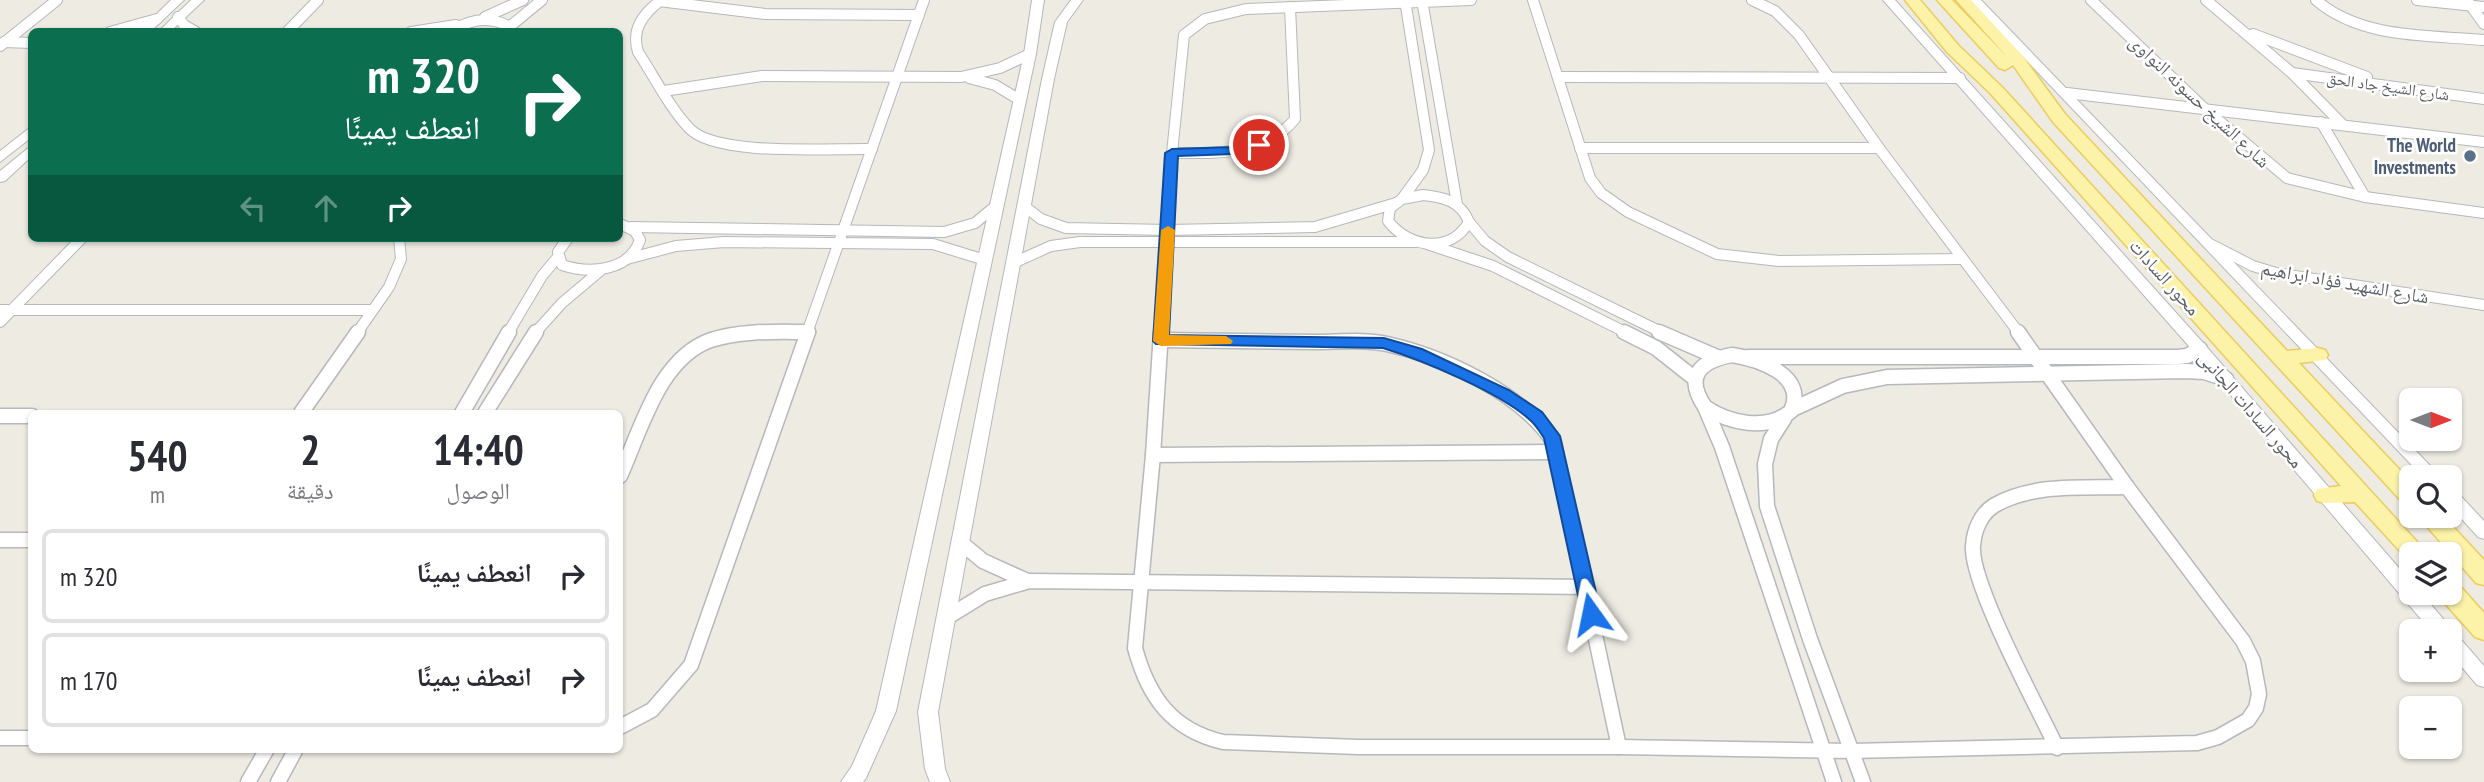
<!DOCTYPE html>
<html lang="ar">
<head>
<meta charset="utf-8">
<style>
  body { margin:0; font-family:"PT Sans Narrow","Noto Naskh Arabic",sans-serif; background:#f7f7f7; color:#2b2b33; direction:rtl; height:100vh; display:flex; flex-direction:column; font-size:26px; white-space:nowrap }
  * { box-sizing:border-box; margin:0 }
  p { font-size:23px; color:#7c7c81 }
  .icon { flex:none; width:38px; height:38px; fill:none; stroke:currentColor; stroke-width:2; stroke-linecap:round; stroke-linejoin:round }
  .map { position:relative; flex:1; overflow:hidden; direction:ltr }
  .panel { position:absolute; left:28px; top:410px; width:595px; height:343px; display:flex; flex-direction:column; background:#fff; border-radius:10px; box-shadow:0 2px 5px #0004; direction:rtl }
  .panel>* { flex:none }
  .top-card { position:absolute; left:28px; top:28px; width:595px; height:214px; border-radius:10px; box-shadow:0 2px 5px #0004; direction:rtl; background:#0b6e4f; color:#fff; overflow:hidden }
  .needle { width:46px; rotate:90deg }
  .buttons { position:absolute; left:2399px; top:388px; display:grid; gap:14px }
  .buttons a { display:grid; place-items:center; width:63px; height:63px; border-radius:10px; background:#fff; box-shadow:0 2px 5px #0004; font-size:35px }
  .pin { position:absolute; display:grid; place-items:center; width:60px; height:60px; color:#fff; margin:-30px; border:4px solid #fff; border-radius:50%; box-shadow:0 2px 7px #0007 }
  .me { position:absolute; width:77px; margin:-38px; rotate:348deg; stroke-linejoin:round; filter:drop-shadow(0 0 5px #0008) }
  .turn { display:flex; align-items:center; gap:24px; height:147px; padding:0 28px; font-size:32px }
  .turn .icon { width:91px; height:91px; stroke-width:2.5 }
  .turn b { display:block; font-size:49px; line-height:60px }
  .lanes { display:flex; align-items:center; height:66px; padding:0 28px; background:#0003; justify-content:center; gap:35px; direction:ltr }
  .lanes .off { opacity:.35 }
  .eta { display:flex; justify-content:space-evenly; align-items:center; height:119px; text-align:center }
  .eta b { font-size:42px; font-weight:700; line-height:49px }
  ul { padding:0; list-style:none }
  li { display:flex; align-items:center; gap:21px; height:94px; margin:0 14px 10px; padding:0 14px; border:4px solid #e1e1e2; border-radius:10px }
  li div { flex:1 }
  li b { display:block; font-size:26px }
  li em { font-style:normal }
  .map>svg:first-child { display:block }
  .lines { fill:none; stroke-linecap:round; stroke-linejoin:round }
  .minor-far1-casing { stroke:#b5b8bc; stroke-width:12 }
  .minor-casing { stroke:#b5b8bc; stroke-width:17 }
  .tertiary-casing { stroke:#b5b8bc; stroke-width:2 }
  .primary-casing { stroke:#ebcc5d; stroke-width:3 }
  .minor-far1 { stroke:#fff; stroke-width:10 }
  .minor { stroke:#fff; stroke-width:14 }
  .tertiary { fill:#fff; fill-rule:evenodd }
  .primary { fill:#fcf3a9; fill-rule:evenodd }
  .route { fill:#1a73e8; stroke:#114b97; stroke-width:2 }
  .slow { fill:#f59e0b }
  .service-dot { fill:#5c6f8a; stroke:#fff; stroke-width:2.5 }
  .labels { text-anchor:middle; stroke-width:5; stroke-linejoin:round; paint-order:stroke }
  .far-street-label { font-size:16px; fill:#5b5e63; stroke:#fff }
  .street-label { font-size:19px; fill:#5b5e63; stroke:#fff }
  .service-label { font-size:19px; font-weight:bold; fill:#4e5e75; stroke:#fff; text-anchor:end }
</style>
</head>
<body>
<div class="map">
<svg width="2484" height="782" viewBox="0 0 2484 782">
  <rect width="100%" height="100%" fill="#edebe2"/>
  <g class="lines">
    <g class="minor-far1-casing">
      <g id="minor-far1">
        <path d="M 661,0 C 643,14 631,29 638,52 C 654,76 669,107 689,128 C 715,157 831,148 872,149"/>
        <polyline points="1422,0 1457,204"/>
        <polyline points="1533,0 1590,178 1601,193 1628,212 1717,254 1779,261 1961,259"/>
        <polyline points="1752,0 1775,11 1799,35 1879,148 2019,333"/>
        <polyline points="2091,0 2205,109 2287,178 2365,197 2484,213"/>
        <polyline points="2206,0 2292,73 2342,124"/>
        <path d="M 2316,0 C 2361,39 2428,35 2484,40"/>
        <polyline points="2417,0 2484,7"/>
        <polyline points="659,1 765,14 919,15"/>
        <polyline points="2469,3 2484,24"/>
        <polyline points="178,17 184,25 196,32"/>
        <polyline points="485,17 523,0"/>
        <polyline points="508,28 542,0"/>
        <polyline points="110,32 157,19"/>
        <polyline points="287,32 318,0"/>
        <polyline points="411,32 456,25"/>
        <path d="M 449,32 C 467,21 486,15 506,25 L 507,32"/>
        <polyline points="2253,34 2367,77"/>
        <polyline points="4,42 32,43"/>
        <polyline points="0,46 57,0"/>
        <polyline points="2292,73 2484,99"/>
        <polyline points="1558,77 1960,78"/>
        <polyline points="969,78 995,85 1020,100"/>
        <polyline points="664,91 762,76 961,77 1000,68 1030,54"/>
        <polyline points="2067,93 2484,142"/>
        <polyline points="2321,122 2365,197"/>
        <polyline points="1580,148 1879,148"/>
        <path d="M 1172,153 C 1217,153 1264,156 1295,119 L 1290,7"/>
        <path d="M 1423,195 C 1443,197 1461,201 1469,222 C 1450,254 1409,248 1388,221 L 1390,208 L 1402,199 Z"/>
        <polyline points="1402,199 1423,170 1429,150 1405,0"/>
        <polyline points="1024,206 1041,219 1066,228 1168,230 1315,227 1396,203"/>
        <polyline points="1469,222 1485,241 1508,257 1663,333"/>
        <polyline points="631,227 944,232 975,223 998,204"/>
        <path d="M 568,238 L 558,252 L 562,265 C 589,274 629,272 640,240 L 635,231 L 620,224"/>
        <polyline points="1427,244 1493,266 1627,333"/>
        <polyline points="2210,244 2253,266 2276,273 2484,305"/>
        <polyline points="627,259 676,246 724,242 933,244 985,260"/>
        <polyline points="1013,263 1051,246 1080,242 1416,242"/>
        <polyline points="0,310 372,310"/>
        <polyline points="0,322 82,238"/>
        <polyline points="357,333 389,287 401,259 399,238"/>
        <polyline points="508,333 542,276 557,258"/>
        <polyline points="535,333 562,303 600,271"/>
        <polyline points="746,333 808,332"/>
        <polyline points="807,333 924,0"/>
        <polyline points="1161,333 1172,153 1184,35 1205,19 1246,9 1471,0"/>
      </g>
    </g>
    <g class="minor-casing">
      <g id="minor">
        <path d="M 1161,332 L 1153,455 L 1135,648 C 1148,696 1171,730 1223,742 L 1358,747 L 1619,747 L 1851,751 L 2197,743 L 2218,737 L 2248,720 L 2256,708 L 2259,694 L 2253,661 L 2243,641 L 2127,487 L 2018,332"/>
        <polyline points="1624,332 1656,348 1694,378"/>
        <polyline points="1659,332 1717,357"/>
        <path d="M 1161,340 C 1213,341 1265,341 1317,342 C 1339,342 1365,339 1387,344 C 1442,356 1524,394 1554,443 L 1619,747"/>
        <path d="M 1732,355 C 1758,359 1808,375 1791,411 C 1767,432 1729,423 1705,407 C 1684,376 1700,361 1732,355 Z"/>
        <polyline points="1748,357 2177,357 2187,356 2200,349"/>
        <polyline points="1705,407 1722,447 1834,782"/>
        <polyline points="1793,409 1843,386 1887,377 2185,371 2204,372 2226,379"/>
        <polyline points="301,413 358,332"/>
        <polyline points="462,413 509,332"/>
        <polyline points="485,413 536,332"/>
        <polyline points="0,416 32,416"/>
        <polyline points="1784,419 1771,439 1765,464 1767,506 1810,639 1863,782"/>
        <polyline points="1153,455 1556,452"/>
        <path d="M 620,476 C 641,430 659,358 711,340 C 742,330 776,332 808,332"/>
        <polyline points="0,540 32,540"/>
        <polyline points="960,542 983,561 1025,580"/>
        <polyline points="946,618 985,594 1029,581 1586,587"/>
        <polyline points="620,727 652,710 691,665 808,332"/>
        <polyline points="0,738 32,738"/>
        <path d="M 2057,748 C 2038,708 1970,583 1973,546 C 1974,530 1981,513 1995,505 C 2033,483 2085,488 2127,487"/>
        <polyline points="248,782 267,749"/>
        <polyline points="278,782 296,749"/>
      </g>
    </g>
    <g class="tertiary-casing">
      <g id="tertiary">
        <polygon points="171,0 184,0 150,32 138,32"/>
        <polygon points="191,0 204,0 170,32 158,32"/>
        <polygon points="1032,0 1044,0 1036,54 896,711 866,778 863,782 841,782 852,766 876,711 1024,54"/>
        <polygon points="1071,0 1083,0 1067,22 1054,79 938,712 945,769 950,782 930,782 925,769 918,712 1042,79 1055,22"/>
        <polygon points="1883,0 1895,0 2205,345 2412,583 2412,593 2421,593 2450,627 2452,633 2457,635 2484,666 2484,687 2477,685 2450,653 2450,632 2432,632 2195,353"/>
        <polygon points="1969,0 1981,0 2442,478 2424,478"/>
        <polygon points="32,126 32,137 0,162 0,151"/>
        <polygon points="32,145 32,156 5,181 0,182 0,171"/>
        <polygon points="2450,489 2456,491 2484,521 2484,539 2478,537 2450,506"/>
      </g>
    </g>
    <g class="primary-casing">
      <g id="primary">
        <polygon points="1905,0 1920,0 1959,46 2002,87 2429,555 2412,555 2412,562 2409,561 2355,502 2325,503 2317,501 2314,495 2317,489 2341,486 1990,93 1947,52"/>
        <polygon points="1937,0 1952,0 2010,60 1956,0 1971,0 2021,54 2065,114 2287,351 2318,348 2325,350 2328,355 2325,360 2299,363 2412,483 2412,506 2404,504 2053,122 2013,65 2005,70 1999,68"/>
        <polygon points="2418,516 2443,516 2484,560 2484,585 2476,583"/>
        <polygon points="2450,582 2459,585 2484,613 2484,640 2475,637 2441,599 2439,593 2450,593"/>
      </g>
    </g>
    <use href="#minor-far1" class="minor-far1"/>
    <use href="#minor" class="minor"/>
    <use href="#tertiary" class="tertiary"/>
    <use href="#primary" class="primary"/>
  </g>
  <path class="route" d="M 1259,141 L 1263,142 L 1263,148 L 1234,154 L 1178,156 L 1169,335 L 1384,338 L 1422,349 L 1509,390 L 1542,412 L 1560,436 L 1601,614 L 1598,619 L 1591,621 L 1585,619 L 1582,614 L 1544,438 C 1540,432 1536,425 1530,420 C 1501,393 1422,360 1383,348 L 1156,344 L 1153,341 L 1165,153 L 1172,149 L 1234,147 Z"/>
  <polygon class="slow" points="1168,226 1175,230 1169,335 1226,336 1233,341 1231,344 1161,346 1153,341 1161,230"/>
  <circle class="service-dot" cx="2470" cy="156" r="7"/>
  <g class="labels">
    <g class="far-street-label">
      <text transform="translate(2388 86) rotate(8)" y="6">شارع الشيخ جاد الحق</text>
    </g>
    <g class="street-label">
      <text transform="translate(2200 101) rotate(43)" y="7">شارع الشيخ حسونه النواوى</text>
      <text transform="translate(2165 277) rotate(48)" y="7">محور السادات</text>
      <text transform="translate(2345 282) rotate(10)" y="7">شارع الشهيد فؤاد ابراهيم</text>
      <text transform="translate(2251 409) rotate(49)" y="7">محور السادات الجانبى</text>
    </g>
    <g class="service-label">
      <text x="2456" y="152">The World<tspan x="2456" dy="22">Investments</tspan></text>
    </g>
  </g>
</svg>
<div class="buttons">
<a><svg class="needle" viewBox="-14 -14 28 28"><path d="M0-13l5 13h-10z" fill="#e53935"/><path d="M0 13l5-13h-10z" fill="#7c7c81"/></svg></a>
<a><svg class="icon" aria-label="search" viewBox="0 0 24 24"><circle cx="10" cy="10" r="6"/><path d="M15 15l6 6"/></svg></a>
<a><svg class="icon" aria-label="layers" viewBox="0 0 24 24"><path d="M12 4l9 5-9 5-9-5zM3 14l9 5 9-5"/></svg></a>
<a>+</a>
<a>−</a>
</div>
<div class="pin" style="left:1259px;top:145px;background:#d93025"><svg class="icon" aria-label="arrive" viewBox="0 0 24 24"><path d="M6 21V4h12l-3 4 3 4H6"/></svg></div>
<svg class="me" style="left:1591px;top:614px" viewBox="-20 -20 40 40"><path d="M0-17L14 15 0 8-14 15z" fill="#1a73e8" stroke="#fff" stroke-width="4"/></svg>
<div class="top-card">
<div class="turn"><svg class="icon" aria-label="right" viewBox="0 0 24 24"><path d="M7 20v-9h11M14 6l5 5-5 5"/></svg><div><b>320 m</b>انعطف يمينًا</div></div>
<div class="lanes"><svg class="icon off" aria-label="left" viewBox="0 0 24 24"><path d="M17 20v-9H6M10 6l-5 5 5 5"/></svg><svg class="icon off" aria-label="ahead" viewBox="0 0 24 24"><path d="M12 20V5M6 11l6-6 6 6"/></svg><svg class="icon" aria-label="right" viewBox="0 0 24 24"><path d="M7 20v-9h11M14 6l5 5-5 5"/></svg></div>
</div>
<section class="panel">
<div class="eta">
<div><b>14:40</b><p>الوصول</p></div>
<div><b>2</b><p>دقيقة</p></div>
<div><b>540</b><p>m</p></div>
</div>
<ul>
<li><svg class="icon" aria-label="right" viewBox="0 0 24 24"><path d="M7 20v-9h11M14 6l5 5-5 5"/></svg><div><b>انعطف يمينًا</b></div><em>320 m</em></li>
<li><svg class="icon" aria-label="right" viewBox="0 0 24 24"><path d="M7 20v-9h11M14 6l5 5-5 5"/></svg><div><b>انعطف يمينًا</b></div><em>170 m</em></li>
</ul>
</section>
</div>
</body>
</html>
